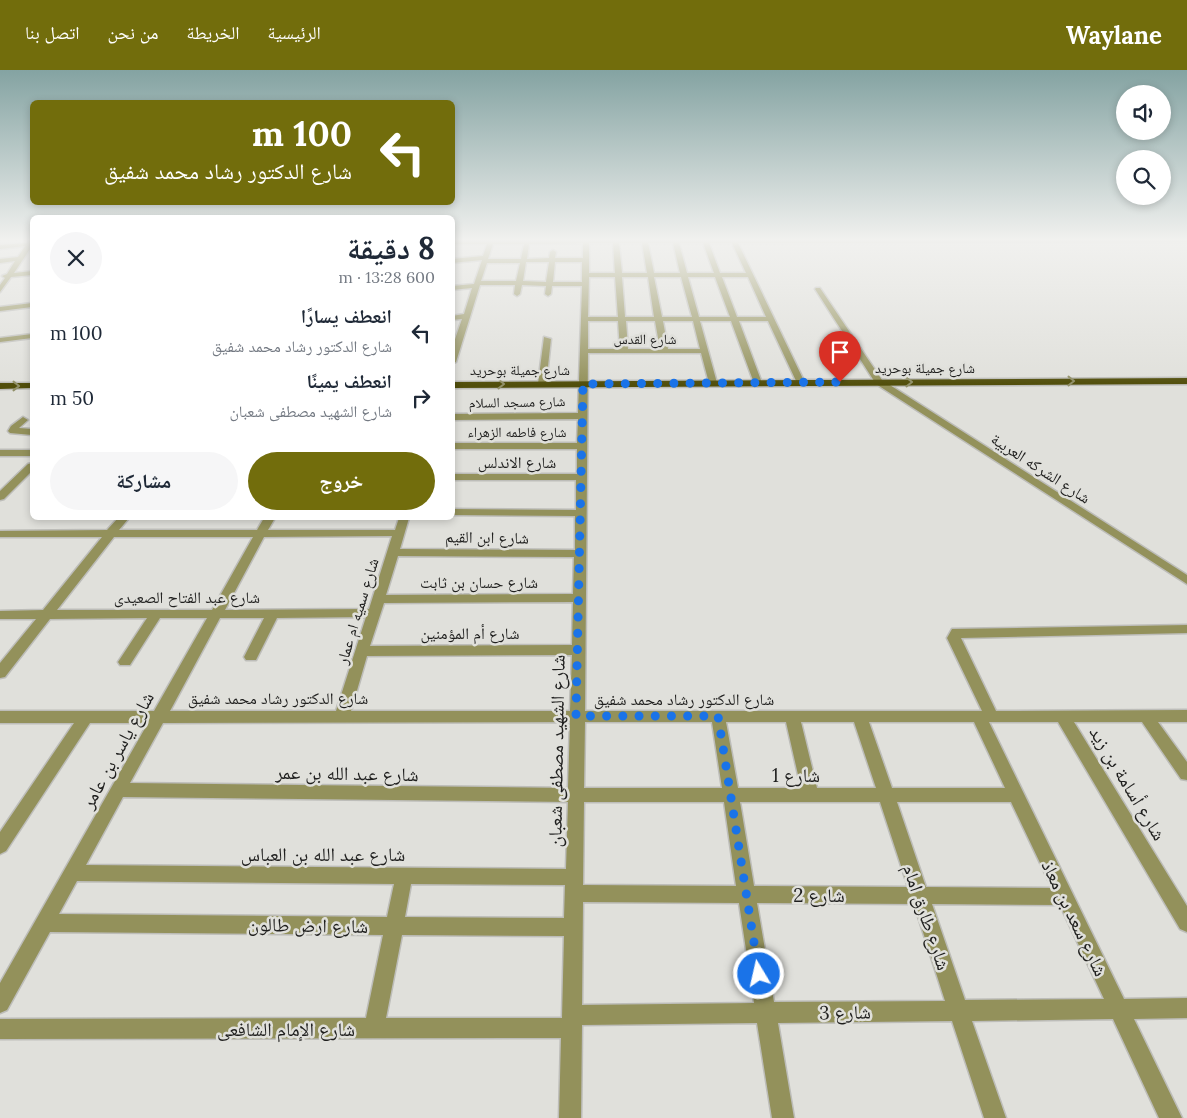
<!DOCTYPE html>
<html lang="ar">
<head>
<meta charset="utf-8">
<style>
  body { margin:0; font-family:Lora,"Noto Naskh Arabic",serif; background:#f6f6f7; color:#1f2937; direction:rtl; height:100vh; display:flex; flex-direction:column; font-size:19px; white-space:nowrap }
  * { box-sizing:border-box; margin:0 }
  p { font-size:16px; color:#747a83 }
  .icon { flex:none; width:28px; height:28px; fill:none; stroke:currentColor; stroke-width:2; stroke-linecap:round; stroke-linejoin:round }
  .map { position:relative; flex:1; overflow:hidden; direction:ltr }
  .side { position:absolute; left:30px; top:145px; width:425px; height:305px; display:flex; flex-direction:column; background:#fff; border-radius:8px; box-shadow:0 2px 8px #0003; direction:rtl }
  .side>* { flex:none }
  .guide { position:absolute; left:30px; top:30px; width:425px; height:105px; border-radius:8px; box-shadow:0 2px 8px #0003; direction:rtl; background:#726d0c; color:#fff; overflow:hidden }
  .controls { position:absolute; left:1116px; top:15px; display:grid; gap:10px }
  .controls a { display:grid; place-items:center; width:55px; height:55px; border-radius:50%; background:#fff; box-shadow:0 2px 8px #0003; font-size:25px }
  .pin { position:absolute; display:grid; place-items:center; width:42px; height:42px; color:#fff; margin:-51px -21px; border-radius:50% 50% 50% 0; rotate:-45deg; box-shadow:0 0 5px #0007 }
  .pin .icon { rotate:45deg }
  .me { position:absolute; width:55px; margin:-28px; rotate:351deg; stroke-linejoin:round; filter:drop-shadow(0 0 4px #0008) }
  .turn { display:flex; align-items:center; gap:18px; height:105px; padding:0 20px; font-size:22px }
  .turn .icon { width:65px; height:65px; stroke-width:2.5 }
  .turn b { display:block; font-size:35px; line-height:42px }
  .round { display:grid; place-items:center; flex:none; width:52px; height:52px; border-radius:26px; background:#f6f6f7 }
  .headline { display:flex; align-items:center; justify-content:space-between; height:85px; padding:0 20px }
  h1 { font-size:30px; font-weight:700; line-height:38px }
  .button { display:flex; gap:10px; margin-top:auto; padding:10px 20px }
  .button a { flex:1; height:58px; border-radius:30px; background:#726d0c; color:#fff; font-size:20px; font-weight:700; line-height:58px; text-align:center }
  .button a+a { background:#f6f6f7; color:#1f2937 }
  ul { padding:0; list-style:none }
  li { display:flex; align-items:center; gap:15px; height:65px; padding:0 20px }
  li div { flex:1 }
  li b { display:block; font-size:19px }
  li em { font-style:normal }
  header { display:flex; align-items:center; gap:30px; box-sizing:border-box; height:70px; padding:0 25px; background:#726d0c; color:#fff }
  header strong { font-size:24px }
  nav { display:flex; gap:28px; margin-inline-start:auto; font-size:18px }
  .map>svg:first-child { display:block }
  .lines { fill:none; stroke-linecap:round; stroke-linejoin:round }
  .minor-casing { stroke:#bdbdb9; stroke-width:3 }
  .primary-casing { stroke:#bdbdb9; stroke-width:3 }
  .minor { fill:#93915b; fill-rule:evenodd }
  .primary { fill:#514e0b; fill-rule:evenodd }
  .oneway { stroke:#919069 }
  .route { stroke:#1a73e8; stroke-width:9; stroke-dasharray:0 16.2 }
  .labels { text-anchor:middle; stroke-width:5; stroke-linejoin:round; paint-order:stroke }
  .far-street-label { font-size:14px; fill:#1f1f1e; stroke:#e0e0db }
  .street-label { font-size:16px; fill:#1f1f1e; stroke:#e0e0db }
  .near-street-label { font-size:19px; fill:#1f1f1e; stroke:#e0e0db }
</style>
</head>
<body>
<header>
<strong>Waylane</strong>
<nav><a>الرئيسية</a><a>الخريطة</a><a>من نحن</a><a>اتصل بنا</a></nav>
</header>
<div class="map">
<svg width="1187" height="1048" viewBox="0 0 1187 1048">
  <rect width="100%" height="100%" fill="#e0e0db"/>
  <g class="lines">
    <g class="minor-casing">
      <g id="minor">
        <polygon points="30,169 32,169 32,176 14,203 32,201 32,205 11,207 0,222 0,215 5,208 2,206 7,204 15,191 0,193 0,189 18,187 25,176 0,179 0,175 27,173"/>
        <path d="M 491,169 L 1187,169 L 1187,172 L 738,173 L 805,313 L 804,315 L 797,313 L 768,251 L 739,251 L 762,313 L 758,316 L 754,313 L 731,251 L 700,251 L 717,313 L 713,316 L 709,313 L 701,283 L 588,283 L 585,641 L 982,641 L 947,568 L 952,559 L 1187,555 L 1187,563 L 961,568 L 996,641 L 1187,640 L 1187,652 L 1158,652 L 1187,692 L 1187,710 L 1181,709 L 1142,652 L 1074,652 L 1187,836 L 1187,862 L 1180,859 L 1058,652 L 989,652 L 1124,929 L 1187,928 L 1187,948 L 1134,949 L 1182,1048 L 1159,1048 L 1113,949 L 972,951 L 1006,1048 L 984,1048 L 952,951 L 778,953 L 794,1048 L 772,1048 L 757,953 L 582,955 L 581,1048 L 559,1048 L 561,968 L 0,969 L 0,949 L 366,948 L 383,865 L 50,862 L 7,940 L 0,943 L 0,913 L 148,653 L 90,653 L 6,781 L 0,784 L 0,762 L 74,653 L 0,653 L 0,641 L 154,641 L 207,548 L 160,548 L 130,595 L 120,595 L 118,592 L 147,548 L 50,549 L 5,607 L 0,608 L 0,593 L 36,549 L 0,549 L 0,541 L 43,540 L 102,467 L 0,467 L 0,461 L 107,460 L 118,448 L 129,448 L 119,460 L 257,460 L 264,448 L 275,448 L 268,460 L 395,460 L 399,448 L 409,448 L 400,479 L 575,480 L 575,446 L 452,445 L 452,439 L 576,440 L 576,410 L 452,410 L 452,404 L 577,404 L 577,379 L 452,379 L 452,373 L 577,373 L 578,349 L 452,350 L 452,344 L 578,343 L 582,216 L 552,216 L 551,224 L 548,226 L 545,224 L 546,216 L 522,215 L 520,224 L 517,226 L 514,224 L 515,215 L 480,215 L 456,292 L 452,294 L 452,278 L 462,249 L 452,250 L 452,246 L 464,244 L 472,218 L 452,220 L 452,216 L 474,214 L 482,190 L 452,193 L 452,189 L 483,186 L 487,174 L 452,174 L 452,170 ZM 583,173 L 583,188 L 555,188 L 556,182 L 553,180 L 550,182 L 549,188 L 527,189 L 529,174 ZM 589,173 L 613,173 L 615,203 L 589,203 ZM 619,173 L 642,173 L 647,203 L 622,203 ZM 648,173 L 673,173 L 680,203 L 654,203 ZM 679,173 L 703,173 L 714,203 L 687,203 ZM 709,173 L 732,173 L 746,203 L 720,203 ZM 493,174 L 524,174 L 521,189 L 488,189 ZM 526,192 L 549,192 L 546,212 L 523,211 ZM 555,192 L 582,192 L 582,212 L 553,212 ZM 487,193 L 520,193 L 516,211 L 481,211 ZM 589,207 L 615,207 L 618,247 L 588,247 ZM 622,207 L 648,207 L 654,247 L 625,247 ZM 654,207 L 681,207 L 692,247 L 662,247 ZM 688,207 L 715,207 L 730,247 L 699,247 ZM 722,207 L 748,207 L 766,247 L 737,247 ZM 588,251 L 618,251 L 620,279 L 588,279 ZM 626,251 L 655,251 L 660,279 L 628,279 ZM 663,251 L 693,251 L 700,279 L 668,279 ZM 392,466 L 369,539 L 225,540 L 264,467 ZM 114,467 L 253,467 L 212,540 L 57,540 ZM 398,486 L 574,487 L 573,524 L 386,525 ZM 573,532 L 572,575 L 370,576 L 384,533 ZM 366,547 L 336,641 L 170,641 L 220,548 L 264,548 L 244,587 L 246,590 L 256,590 L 277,548 ZM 572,585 L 570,641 L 351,641 L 367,586 ZM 570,652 L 568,718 L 130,713 L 163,653 ZM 585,652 L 712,652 L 722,718 L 584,718 ZM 726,652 L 786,652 L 801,718 L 738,718 ZM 801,652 L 854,652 L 876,718 L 817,718 ZM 869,652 L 974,652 L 1005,718 L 892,718 ZM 123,727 L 568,732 L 566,799 L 86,795 ZM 584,732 L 724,732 L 736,816 L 583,815 ZM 740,732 L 880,732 L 908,817 L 754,816 ZM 897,732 L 1011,732 L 1052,818 L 926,817 ZM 77,811 L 394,814 L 387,847 L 59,844 ZM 411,814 L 565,815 L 564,848 L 405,847 ZM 583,832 L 739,833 L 754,933 L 582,935 ZM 757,833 L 914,834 L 945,931 L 774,932 ZM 932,834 L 1060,835 L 1104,929 L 965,930 ZM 402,865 L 564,866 L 562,948 L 386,948 Z"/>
        <polygon points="816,218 820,218 882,310 1187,505 1187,514 876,314 815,219"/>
        <polygon points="32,233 32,237 0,241 0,237"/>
        <polygon points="32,264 32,268 0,272 0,268"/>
        <polygon points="544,267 551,269 546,314 542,317 538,314"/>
        <polygon points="23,347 28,350 19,358 32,359 32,365 10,363 8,361 11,356"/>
        <rect x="0" y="380" width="32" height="6"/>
        <polygon points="32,393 32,401 4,429 0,430 0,421 28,394"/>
      </g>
    </g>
    <g class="primary-casing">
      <g id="primary">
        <polygon points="1187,308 1187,314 452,318 452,312"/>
        <polygon points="0,313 32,313 32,318 0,319"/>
      </g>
    </g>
    <use href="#minor" class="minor"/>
    <use href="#primary" class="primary"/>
  </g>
  <defs><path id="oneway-chevron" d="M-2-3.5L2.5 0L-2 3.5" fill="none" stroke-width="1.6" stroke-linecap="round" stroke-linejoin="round" transform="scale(1.25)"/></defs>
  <g class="oneway">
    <use href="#oneway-chevron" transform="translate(1071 311)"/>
    <use href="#oneway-chevron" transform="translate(909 312)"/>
    <use href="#oneway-chevron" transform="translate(501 314)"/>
    <use href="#oneway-chevron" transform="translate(16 316)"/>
  </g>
  <linearGradient id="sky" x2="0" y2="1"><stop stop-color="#84a3a2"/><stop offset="0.54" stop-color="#f1f1ef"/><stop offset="1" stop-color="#f1f1ef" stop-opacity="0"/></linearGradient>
  <rect width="1187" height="315" fill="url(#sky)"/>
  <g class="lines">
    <polyline class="route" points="759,904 718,646 576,646 583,314 840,312"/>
  </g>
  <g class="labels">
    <g class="far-street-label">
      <text x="645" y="274">شارع القدس</text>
      <text x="925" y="303">شارع جميلة بوحريد</text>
      <text x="520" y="305">شارع جميلة بوحريد</text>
      <text transform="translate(517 332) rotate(-1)" y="5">شارع مسجد السلام</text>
      <text x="517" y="367">شارع فاطمه الزهراء</text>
    </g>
    <g class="street-label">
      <text x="517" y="398">شارع الاندلس</text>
      <text transform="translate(1041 398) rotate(33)" y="6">شارع الشركه العربية</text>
      <text transform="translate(487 467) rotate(1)" y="6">شارع ابن القيم</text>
      <text x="479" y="518">شارع حسان بن ثابت</text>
      <text x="187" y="533">شارع عبد الفتاح الصعيدى</text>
      <text transform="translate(357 541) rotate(-73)" y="6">شارع سميه ام عمار</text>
      <text x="470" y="569">شارع أم المؤمنين</text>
      <text x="278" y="634">شارع الدكتور رشاد محمد شفيق</text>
      <text x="684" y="635">شارع الدكتور رشاد محمد شفيق</text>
    </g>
    <g class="near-street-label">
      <text transform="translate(117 680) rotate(-61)" y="7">شارع ياسر بن عامر</text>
      <text transform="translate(556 681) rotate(-89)" y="7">شارع الشهيد مصطفى شعبان</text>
      <text transform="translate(347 703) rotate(1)" y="7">شارع عبد الله بن عمر</text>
      <text x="796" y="712">شارع 1</text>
      <text transform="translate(1128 713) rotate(59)" y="7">شارع أسامة بن زيد</text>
      <text x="323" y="791">شارع عبد الله بن العباس</text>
      <text x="819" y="832">شارع 2</text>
      <text transform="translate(927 847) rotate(71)" y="7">شارع طارق امام</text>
      <text transform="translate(1075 848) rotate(64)" y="7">شارع سعد بن معاذ</text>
      <text transform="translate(308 855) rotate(1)" y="7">شارع ارض طالون</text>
      <text transform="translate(845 942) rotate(-1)" y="7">شارع 3</text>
      <text x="286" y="966">شارع الإمام الشافعى</text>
    </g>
  </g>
</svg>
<div class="controls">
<a><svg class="icon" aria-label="sound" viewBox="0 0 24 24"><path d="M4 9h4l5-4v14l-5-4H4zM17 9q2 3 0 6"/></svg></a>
<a><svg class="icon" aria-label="search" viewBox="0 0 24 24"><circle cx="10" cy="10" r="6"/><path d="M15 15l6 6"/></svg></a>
</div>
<div class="pin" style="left:840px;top:312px;background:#d93025"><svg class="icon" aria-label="arrive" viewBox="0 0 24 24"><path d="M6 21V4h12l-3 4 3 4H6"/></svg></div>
<svg class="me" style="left:759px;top:904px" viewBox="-20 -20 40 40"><circle r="17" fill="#1a73e8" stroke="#fff" stroke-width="3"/><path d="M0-11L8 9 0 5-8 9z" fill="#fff"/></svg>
<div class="guide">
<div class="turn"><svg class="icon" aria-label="left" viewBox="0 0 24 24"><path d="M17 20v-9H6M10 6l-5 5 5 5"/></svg><div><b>100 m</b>شارع الدكتور رشاد محمد شفيق</div></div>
</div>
<section class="side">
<div class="headline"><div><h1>8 دقيقة</h1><p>600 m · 13:28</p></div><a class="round"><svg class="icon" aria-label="close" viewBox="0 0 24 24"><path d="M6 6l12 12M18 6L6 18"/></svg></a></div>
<ul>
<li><svg class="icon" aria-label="left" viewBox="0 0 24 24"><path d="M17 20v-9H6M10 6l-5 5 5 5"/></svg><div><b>انعطف يسارًا</b><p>شارع الدكتور رشاد محمد شفيق</p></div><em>100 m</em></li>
<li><svg class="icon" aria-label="right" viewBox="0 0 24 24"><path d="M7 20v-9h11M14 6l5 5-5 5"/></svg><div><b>انعطف يمينًا</b><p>شارع الشهيد مصطفى شعبان</p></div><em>50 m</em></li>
</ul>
<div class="button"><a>خروج</a><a>مشاركة</a></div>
</section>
</div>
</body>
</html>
